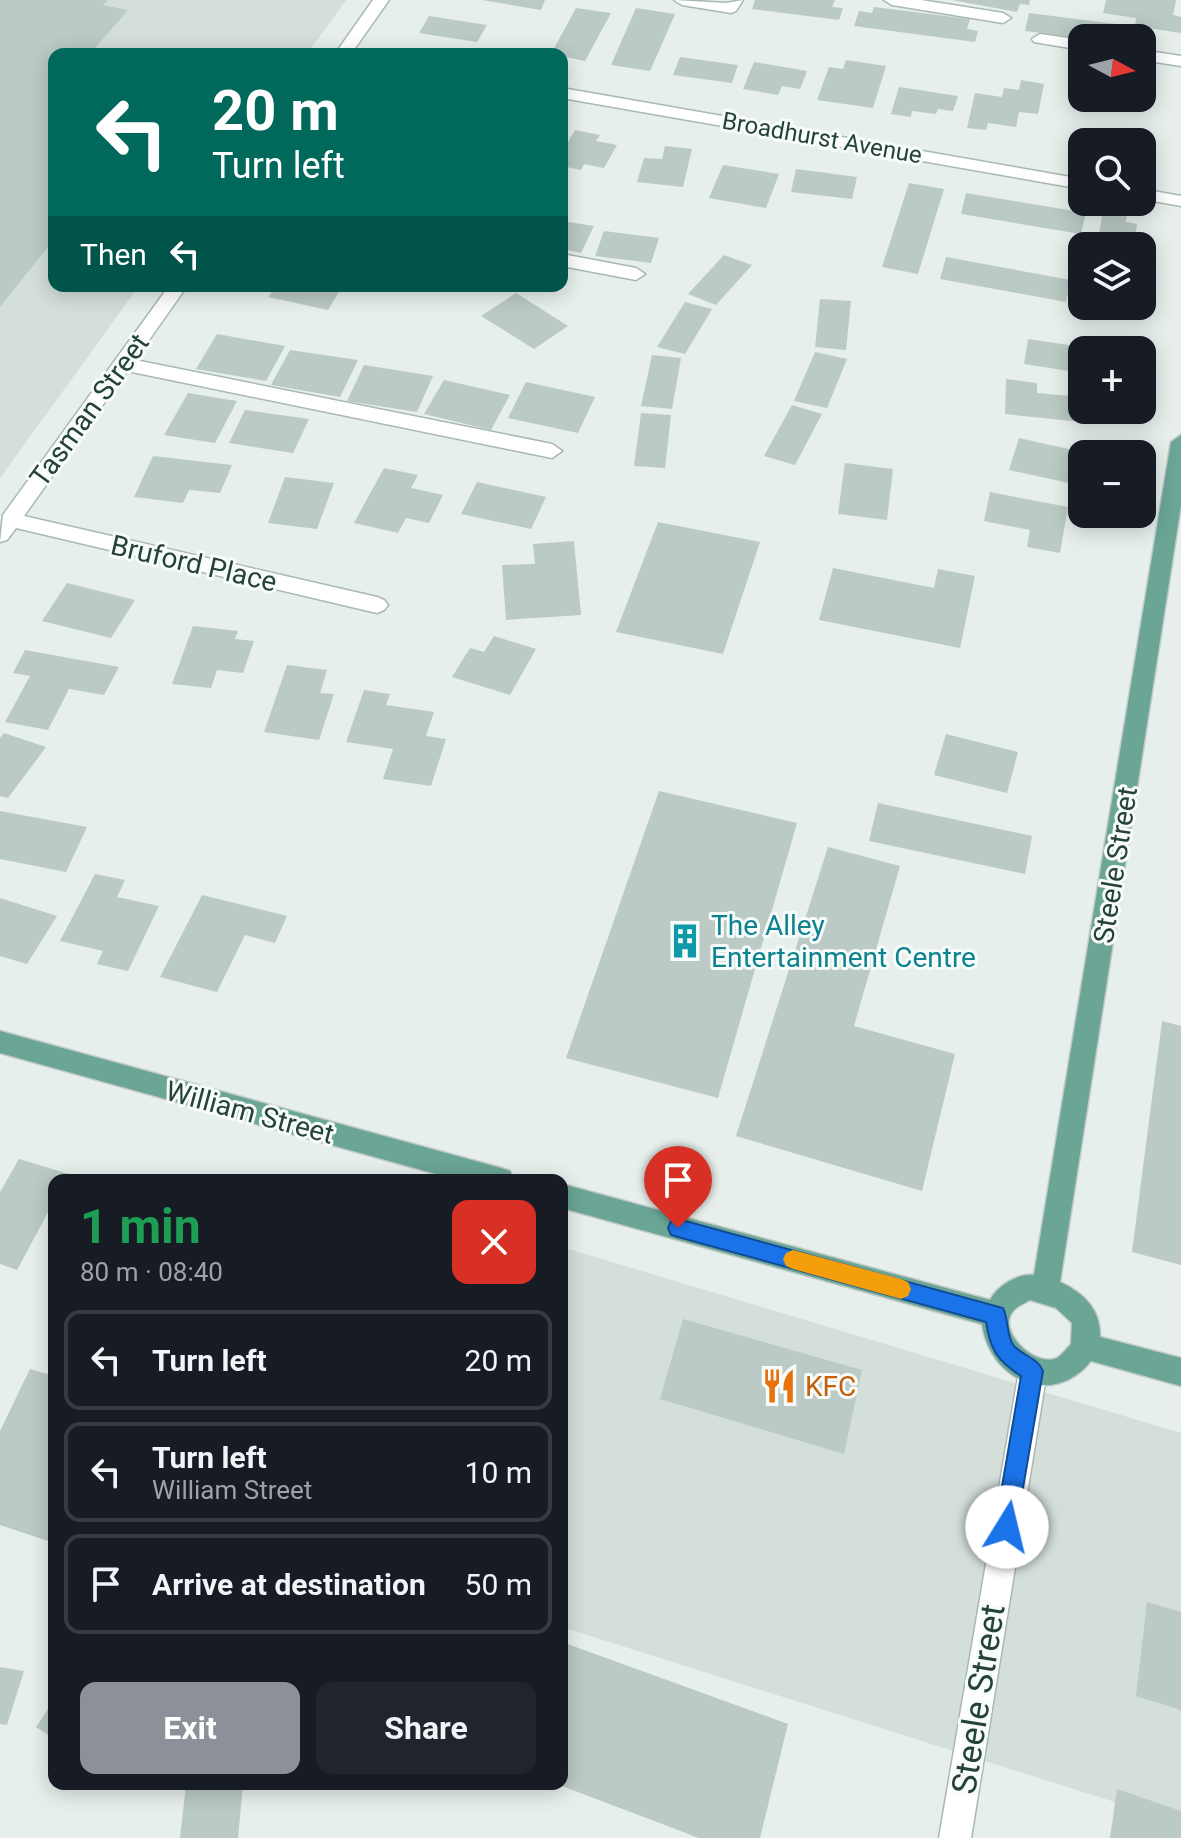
<!DOCTYPE html>
<html lang="en">
<head>
<meta charset="utf-8">
<style>
  body { margin:0; font-family:Roboto,sans-serif; background:#20242c; color:#f1f3f6; height:100vh; display:flex; flex-direction:column; font-size:30px; white-space:nowrap }
  * { box-sizing:border-box; margin:0 }
  p { font-size:26px; color:#9ea1a6 }
  .icon { flex:none; width:44px; height:44px; fill:none; stroke:currentColor; stroke-width:2; stroke-linecap:round; stroke-linejoin:round }
  .map { position:relative; flex:1; overflow:hidden }
  .sheet { position:absolute; left:48px; top:1174px; width:520px; height:616px; display:flex; flex-direction:column; background:#171b24; border-radius:16px; box-shadow:0 4px 20px #0003 }
  .sheet>* { flex:none }
  .top-card { position:absolute; left:48px; top:48px; width:520px; height:244px; border-radius:16px; box-shadow:0 4px 20px #0003; background:#00695c; color:#fff; overflow:hidden }
  .needle { width:52px; rotate:97deg }
  .tools { position:absolute; left:1068px; top:24px; display:grid; gap:16px }
  .tools a { display:grid; place-items:center; width:88px; height:88px; border-radius:16px; background:#171b24; box-shadow:0 4px 20px #0003; font-size:40px }
  .pin { position:absolute; display:grid; place-items:center; width:68px; height:68px; color:#fff; margin:-82px -34px; border-radius:50% 50% 50% 0; rotate:-45deg; box-shadow:0 0 8px #0007 }
  .pin .icon { rotate:45deg }
  .me { position:absolute; width:88px; margin:-44px; rotate:9deg; stroke-linejoin:round; filter:drop-shadow(0 0 6px #0008) }
  .turn { display:flex; align-items:center; gap:28px; height:168px; padding:0 32px; font-size:36px }
  .turn .icon { width:104px; height:104px; stroke-width:2.5 }
  .turn b { display:block; font-size:56px; line-height:68px }
  .then { display:flex; align-items:center; height:76px; padding:0 32px; background:#0003; gap:16px; font-size:30px }
  .round { display:grid; place-items:center; flex:none; width:84px; height:84px; border-radius:16px; background:#20242c }
  .head { display:flex; align-items:center; justify-content:space-between; height:136px; padding:0 32px }
  h1 { font-size:48px; font-weight:700; line-height:60px; color:#1e9e55 }
  .primary-button { display:flex; gap:16px; margin-top:auto; padding:16px 32px }
  .primary-button a { flex:1; height:92px; border-radius:16px; background:#8c9099; color:#fff; font-size:32px; font-weight:700; line-height:92px; text-align:center }
  .primary-button a+a { background:#20242c; color:#f1f3f6 }
  ul { padding:0; list-style:none }
  li { display:flex; align-items:center; gap:24px; height:100px; margin:0 16px 12px; padding:0 16px; border:4px solid #363941; border-radius:16px }
  li div { flex:1 }
  li b { display:block; font-size:30px }
  li em { font-style:normal }
  .map>svg:first-child { display:block }
  .built { fill:#d4dfda }
  .building { fill:#bbcac4 }
  .lines { fill:none; stroke-linecap:round; stroke-linejoin:round }
  .minor-casing { stroke:#a8b8b2; stroke-width:3 }
  .major-casing { stroke:#c2cac8; stroke-width:3 }
  .minor { fill:#fff; fill-rule:evenodd }
  .major { fill:#6aa596; fill-rule:evenodd }
  .route { fill:#1a73e8; stroke:#114b97; stroke-width:2 }
  .slow { fill:#f59e0b }
  .labels { text-anchor:middle; stroke-width:6; stroke-linejoin:round; paint-order:stroke }
  .far-street-label { font-size:24px; fill:#24423a; stroke:#f7fbf9 }
  .street-label { font-size:28px; fill:#24423a; stroke:#f7fbf9 }
  .culture-label { font-size:28px; fill:#0d838f; stroke:#f7fbf9; text-anchor:start }
  .food-label { font-size:28px; fill:#c56008; stroke:#f7fbf9; text-anchor:start }
  .near-street-label { font-size:34px; fill:#24423a; stroke:#f7fbf9 }
</style>
</head>
<body>
<div class="map">
<svg width="1181" height="1838" viewBox="0 0 1181 1838">
  <rect width="100%" height="100%" fill="#e6efeb"/>
  <g class="built">
    <polygon points="0,0 346,0 307,54 54,54 54,286 139,286 0,478"/>
    <polygon points="562,1247 1181,1433 1181,1823 562,1627"/>
  </g>
  <g class="building">
    <polygon points="0,0 108,0 103,5 128,10 90,54 54,54 54,239 0,307"/>
    <polygon points="482,0 545,0 541,10"/>
    <polygon points="755,0 835,0 832,7 843,8 839,20 752,9"/>
    <polygon points="952,0 1030,0 1029,5 1020,4 1017,12"/>
    <polygon points="1106,0 1176,0 1173,15 1181,17 1181,33 1135,26 1136,18 1103,13"/>
    <polygon points="874,7 970,19 967,29 978,31 975,42 854,26 859,11 872,13"/>
    <polygon points="576,8 611,13 585,61 551,54"/>
    <polygon points="636,8 675,14 650,71 611,65"/>
    <polygon points="1029,13 1132,26 1130,38 1081,38 1025,31"/>
    <polygon points="429,16 487,25 477,42 419,33"/>
    <polygon points="680,57 738,65 732,83 673,75"/>
    <polygon points="846,60 886,66 873,108 817,100 829,67 843,69"/>
    <polygon points="754,62 807,71 800,89 782,86 778,95 743,89"/>
    <polygon points="1021,80 1044,84 1038,114 1019,112 1016,127 988,123 986,130 967,128 975,93 1002,97 1004,88 1019,90"/>
    <polygon points="899,87 958,96 953,111 938,109 936,114 912,111 911,117 891,114"/>
    <polygon points="575,130 600,135 596,141 617,145 604,168 584,164 581,170 562,166 562,152"/>
    <polygon points="665,146 692,149 683,187 637,182 644,158 662,159"/>
    <polygon points="723,165 779,174 766,208 709,198"/>
    <polygon points="796,169 857,177 852,199 791,192"/>
    <polygon points="909,183 944,189 918,274 882,267"/>
    <polygon points="966,193 1086,213 1081,234 961,214"/>
    <polygon points="1103,211 1127,214 1126,222 1137,224 1134,246 1097,246"/>
    <polygon points="562,221 594,226 581,253 562,249"/>
    <polygon points="604,231 659,238 651,263 595,256"/>
    <polygon points="724,255 752,265 716,305 688,294"/>
    <polygon points="946,257 1071,280 1066,302 940,279"/>
    <polygon points="266,286 339,286 342,287 328,310 268,297 274,289"/>
    <polygon points="516,293 568,326 534,349 481,316"/>
    <polygon points="820,299 851,301 846,350 815,347"/>
    <polygon points="685,302 712,309 685,354 657,347"/>
    <polygon points="217,334 285,346 266,381 196,369"/>
    <polygon points="1028,339 1089,348 1082,350 1082,373 1024,364"/>
    <polygon points="290,350 358,360 340,397 271,385"/>
    <polygon points="815,352 847,359 827,408 794,401"/>
    <polygon points="652,355 681,358 672,409 641,406"/>
    <polygon points="364,365 433,376 417,412 347,401"/>
    <polygon points="1006,379 1037,383 1037,393 1081,397 1081,422 1005,414"/>
    <polygon points="444,380 510,395 491,430 424,414"/>
    <polygon points="526,382 595,397 578,433 508,418"/>
    <polygon points="188,393 237,401 215,443 164,435"/>
    <polygon points="792,405 822,414 795,465 764,456"/>
    <polygon points="245,410 309,419 293,453 229,443"/>
    <polygon points="641,413 671,415 665,468 634,466"/>
    <polygon points="1019,438 1082,452 1078,485 1009,470"/>
    <polygon points="153,456 232,465 220,493 189,490 183,503 134,497"/>
    <polygon points="845,463 893,469 887,520 838,514"/>
    <polygon points="384,468 418,475 411,488 443,495 429,523 406,518 398,533 354,523"/>
    <polygon points="285,477 334,483 317,529 268,523"/>
    <polygon points="477,482 546,497 531,529 461,514"/>
    <polygon points="990,492 1068,507 1060,553 1027,547 1030,530 984,521"/>
    <polygon points="658,522 760,542 723,654 616,632"/>
    <polygon points="574,541 581,615 506,620 502,565 535,564 533,544"/>
    <polygon points="833,568 934,588 938,569 975,576 960,648 819,620"/>
    <polygon points="67,583 135,600 111,638 42,621"/>
    <polygon points="193,626 238,631 235,639 254,641 243,673 217,670 211,688 172,684"/>
    <polygon points="494,636 536,649 510,695 452,677 470,648 484,652"/>
    <polygon points="25,650 119,667 104,695 69,689 48,730 5,722 30,676 13,673"/>
    <polygon points="287,665 327,670 320,693 334,694 319,740 264,732"/>
    <polygon points="364,690 390,694 386,705 434,712 426,736 446,739 431,786 383,779 393,749 346,742"/>
    <polygon points="4,733 46,747 8,798 0,796 0,738"/>
    <polygon points="946,734 1018,752 1007,793 934,775"/>
    <polygon points="659,791 797,823 718,1098 566,1058"/>
    <polygon points="878,803 1032,836 1025,874 869,841"/>
    <polygon points="0,811 87,827 66,872 0,859"/>
    <polygon points="828,847 900,866 854,1026 955,1054 922,1191 736,1136"/>
    <polygon points="95,874 125,880 117,897 159,906 128,971 97,964 103,951 60,941"/>
    <polygon points="202,895 287,916 275,943 245,935 217,992 160,977"/>
    <polygon points="0,898 57,916 27,964 0,956"/>
    <polygon points="1162,1021 1181,1026 1181,1265 1132,1252"/>
    <polygon points="19,1159 69,1174 65,1180 54,1180 54,1201 17,1270 0,1264 0,1192"/>
    <polygon points="683,1319 862,1370 844,1454 660,1399"/>
    <polygon points="30,1369 54,1376 54,1543 0,1525 0,1431"/>
    <polygon points="1147,1602 1181,1612 1181,1710 1136,1696"/>
    <polygon points="562,1642 788,1724 760,1838 699,1838 562,1786"/>
    <polygon points="0,1667 24,1671 7,1725 0,1724"/>
    <polygon points="54,1700 54,1739 36,1727"/>
    <polygon points="186,1784 243,1784 238,1838 180,1838"/>
    <polygon points="1117,1789 1181,1811 1181,1838 1110,1838"/>
  </g>
  <g class="lines">
    <g class="minor-casing">
      <g id="minor">
        <polygon points="373,0 389,0 351,54 335,54"/>
        <polygon points="674,0 726,3 743,0 736,11 731,13 682,5"/>
        <polygon points="884,0 921,0 1003,13 1011,18 1003,23 892,5"/>
        <polygon points="1040,34 1082,40 1082,50 1034,42 1032,39"/>
        <polygon points="1142,50 1181,56 1181,66 1142,60"/>
        <polygon points="562,88 1082,179 1082,189 562,98"/>
        <polygon points="1142,189 1181,196 1181,206 1142,199"/>
        <polygon points="562,254 636,268 645,274 636,280 562,266"/>
        <polygon points="169,286 187,286 135,360 552,444 562,451 552,458 127,371 24,516 377,597 384,600 388,605 384,610 377,613 16,528 7,540 0,542 3,515"/>
        <polygon points="1033,1357 1043,1361 1047,1371 971,1838 939,1838 1019,1371 1023,1361"/>
      </g>
    </g>
    <g class="major-casing">
      <g id="major">
        <path d="M 1181,435 L 1181,505 L 1060,1282 C 1084,1293 1101,1310 1100,1337 L 1181,1358 L 1181,1386 L 1091,1361 C 1052,1409 990,1380 982,1324 L 562,1208 L 562,1184 L 990,1300 C 997,1286 1018,1273 1034,1275 L 1171,442 ZM 1030,1300 L 1056,1308 L 1072,1323 L 1071,1344 C 1067,1348 1062,1355 1057,1358 C 1035,1368 996,1331 1013,1311 C 1017,1306 1025,1303 1030,1300 Z"/>
        <polygon points="0,1031 501,1168 510,1171 514,1180 458,1180 0,1053"/>
      </g>
    </g>
    <use href="#minor" class="minor"/>
    <use href="#major" class="major"/>
  </g>
  <path class="route" d="M 678,1219 L 1003,1308 C 1009,1320 1006,1336 1014,1346 C 1023,1356 1038,1358 1043,1371 L 1015,1535 L 1007,1538 L 999,1535 L 995,1527 L 1021,1376 C 998,1361 990,1350 986,1322 L 678,1237 L 671,1235 L 668,1228 L 671,1221 Z"/>
  <polygon class="slow" points="793,1250 901,1279 908,1282 911,1289 908,1296 901,1299 793,1269 786,1266 783,1259 786,1253"/>
  <defs>
    <g id="building-bare" transform="scale(2.76)"><path d="M-4-6H4V6H1V3H-1V6H-4ZM-2.5-4.3h1.7v1.8h-1.7ZM.8-4.3h1.7v1.8H.8ZM-2.5-1h1.7V.8h-1.7ZM.8-1h1.7V.8H.8Z" fill="#0f9aa8" stroke="#f7fbf9" stroke-width="2.5" paint-order="stroke"/></g>
    <g id="restaurant-bare" transform="scale(2.76)"><path d="M-5-6h1v4h1v-4h1v4h1v-4h1v5L-1.5 .5V6h-2V.5L-5-1ZM5-6V6H3V1.5H1.5Q1.5-4 5-6Z" fill="#e8710a" stroke="#f7fbf9" stroke-width="2.5" paint-order="stroke"/></g>
  </defs>
  <g fill-rule="evenodd">
    <use href="#building-bare" x="685" y="941"/>
    <use href="#restaurant-bare" x="779" y="1386"/>
  </g>
  <g class="labels">
    <g class="far-street-label">
      <text transform="translate(822 138) rotate(10)" y="8">Broadhurst Avenue</text>
    </g>
    <g class="street-label">
      <text transform="translate(89 410) rotate(-54)" y="10">Tasman Street</text>
      <text transform="translate(194 563) rotate(13)" y="10">Bruford Place</text>
      <text transform="translate(1115 865) rotate(-81)" y="10">Steele Street</text>
      <text transform="translate(250 1112) rotate(15)" y="10">William Street</text>
    </g>
    <g class="culture-label">
      <text x="711" y="935">The Alley<tspan x="711" dy="32">Entertainment Centre</tspan></text>
    </g>
    <g class="food-label">
      <text x="805" y="1396">KFC</text>
    </g>
    <g class="near-street-label">
      <text transform="translate(978 1699) rotate(-81)" y="12">Steele Street</text>
    </g>
  </g>
</svg>
<div class="tools">
<a><svg class="needle" viewBox="-14 -14 28 28"><path d="M0-13l5 13h-10z" fill="#e53935"/><path d="M0 13l5-13h-10z" fill="#9ea1a6"/></svg></a>
<a><svg class="icon" aria-label="search" viewBox="0 0 24 24"><circle cx="10" cy="10" r="6"/><path d="M15 15l6 6"/></svg></a>
<a><svg class="icon" aria-label="layers" viewBox="0 0 24 24"><path d="M12 4l9 5-9 5-9-5zM3 14l9 5 9-5"/></svg></a>
<a>+</a>
<a>−</a>
</div>
<div class="pin" style="left:678px;top:1228px;background:#d93025"><svg class="icon" aria-label="arrive" viewBox="0 0 24 24"><path d="M6 21V4h12l-3 4 3 4H6"/></svg></div>
<svg class="me" style="left:1007px;top:1527px" viewBox="-20 -20 40 40"><circle r="19" fill="#fff"/><path d="M0-13L10 11 0 6-10 11z" fill="#1a73e8"/></svg>
<div class="top-card">
<div class="turn"><svg class="icon" aria-label="left" viewBox="0 0 24 24"><path d="M17 20v-9H6M10 6l-5 5 5 5"/></svg><div><b>20 m</b>Turn left</div></div>
<div class="then">Then<svg class="icon" aria-label="left" viewBox="0 0 24 24"><path d="M17 20v-9H6M10 6l-5 5 5 5"/></svg></div>
</div>
<section class="sheet">
<div class="head"><div><h1>1 min</h1><p>80 m · 08:40</p></div><a class="round" style="background:#d93025;color:#fff"><svg class="icon" aria-label="close" viewBox="0 0 24 24"><path d="M6 6l12 12M18 6L6 18"/></svg></a></div>
<ul>
<li><svg class="icon" aria-label="left" viewBox="0 0 24 24"><path d="M17 20v-9H6M10 6l-5 5 5 5"/></svg><div><b>Turn left</b></div><em>20 m</em></li>
<li><svg class="icon" aria-label="left" viewBox="0 0 24 24"><path d="M17 20v-9H6M10 6l-5 5 5 5"/></svg><div><b>Turn left</b><p>William Street</p></div><em>10 m</em></li>
<li><svg class="icon" aria-label="arrive" viewBox="0 0 24 24"><path d="M6 21V4h12l-3 4 3 4H6"/></svg><div><b>Arrive at destination</b></div><em>50 m</em></li>
</ul>
<div class="primary-button"><a>Exit</a><a>Share</a></div>
</section>
</div>
</body>
</html>
